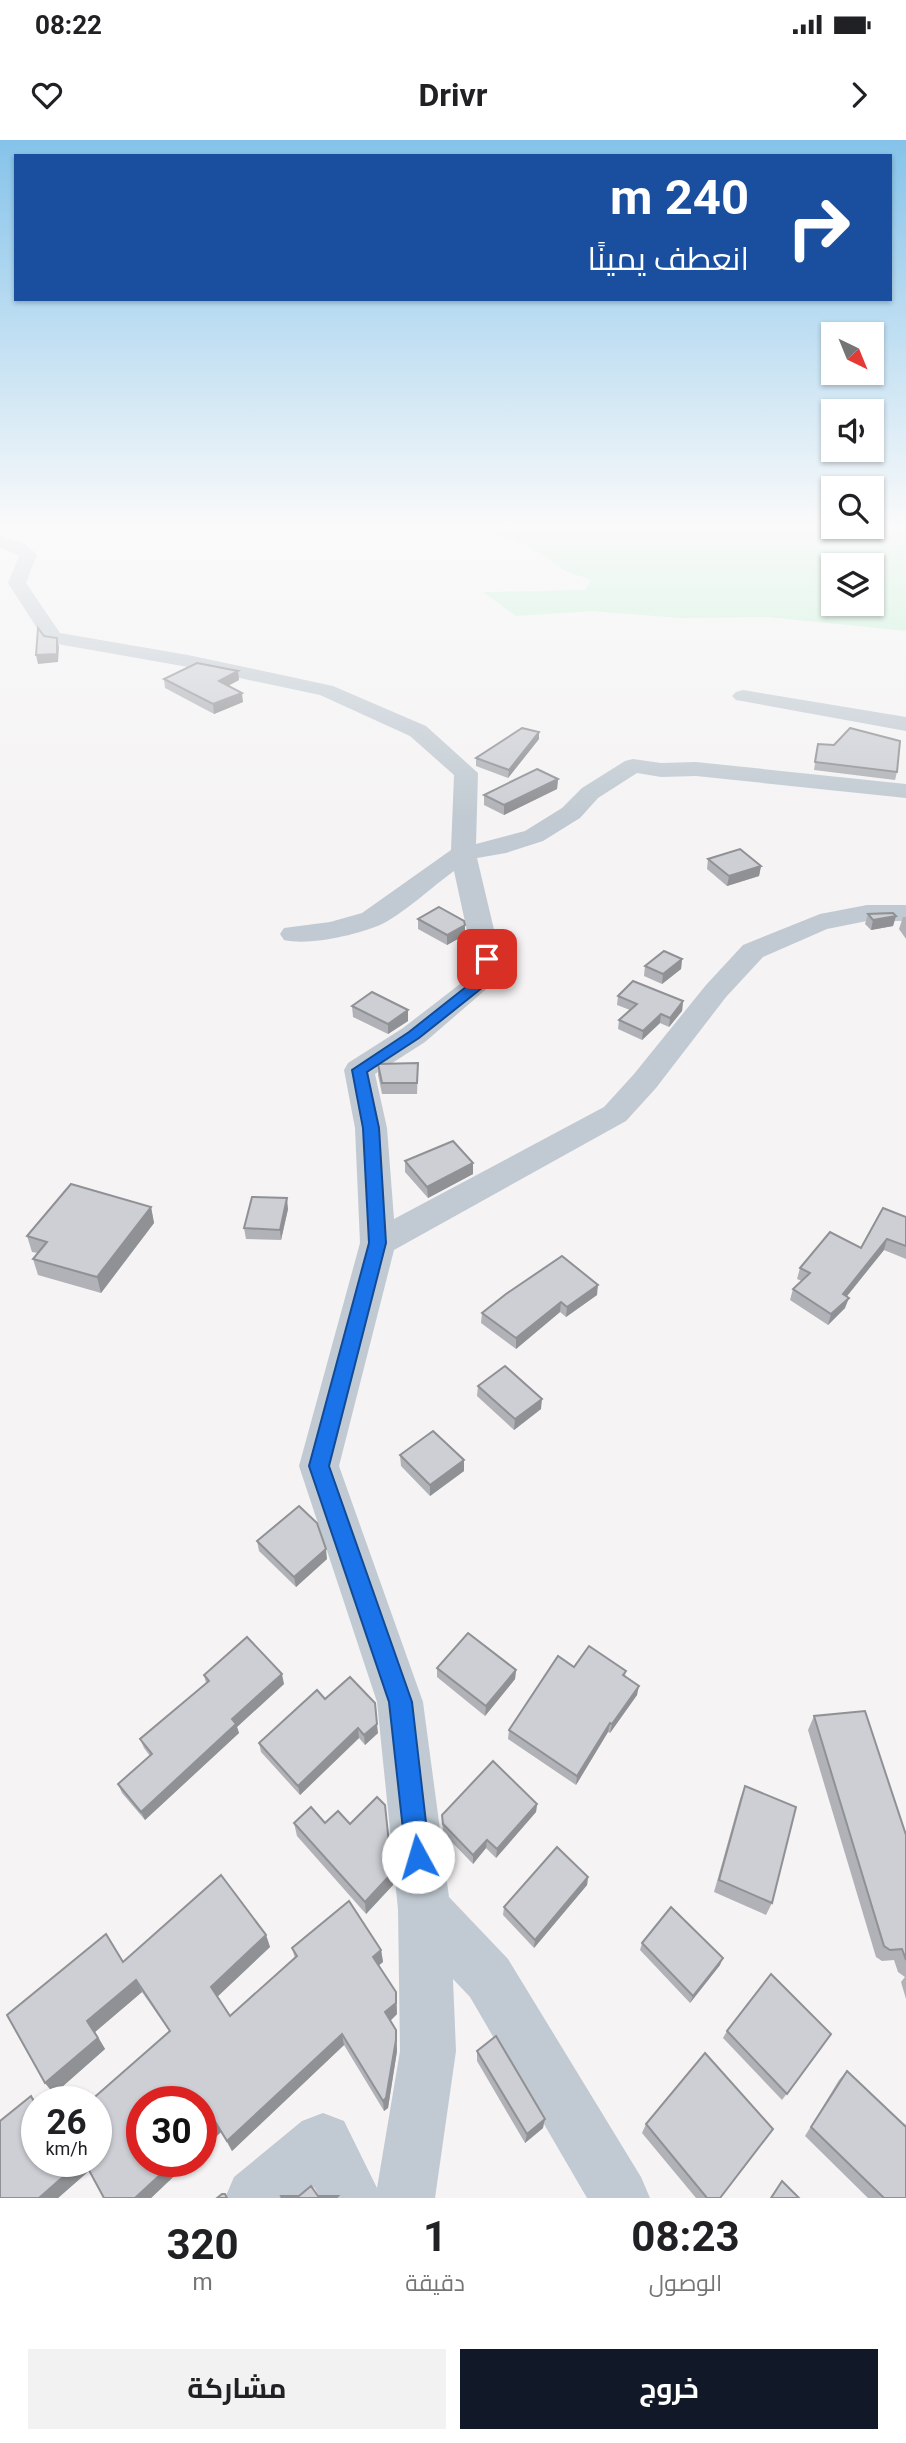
<!DOCTYPE html>
<html lang="ar">
<head>
<meta charset="utf-8">
<style>
  body { margin:0; font-family:Roboto,Cairo,sans-serif; background:#f2f2f2; color:#202124; direction:rtl; height:100vh; display:flex; flex-direction:column; font-size:26px; white-space:nowrap }
  * { box-sizing:border-box; margin:0 }
  p { font-size:23px; color:#757577 }
  .icon { flex:none; width:38px; height:38px; fill:none; stroke:currentColor; stroke-width:2; stroke-linecap:round; stroke-linejoin:round }
  .map { position:relative; height:2058px; overflow:hidden; direction:ltr }
  .panel { display:flex; flex-direction:column; background:#fff; flex:1 }
  .panel>* { flex:none }
  .guide { position:absolute; left:14px; top:14px; width:878px; height:147px; border-radius:0px; box-shadow:0 2px 5px #0004; direction:rtl; background:#1a4fa0; color:#fff; overflow:hidden }
  .needle { width:46px; rotate:137deg }
  .controls { position:absolute; left:821px; top:182px; display:grid; gap:14px }
  .controls a { display:grid; place-items:center; width:63px; height:63px; border-radius:0px; background:#fff; box-shadow:0 2px 5px #0004; font-size:35px }
  .speed { position:absolute; left:21px; top:1946px; display:flex; gap:14px; font-size:35px; font-weight:700; text-align:center }
  .speed>* { display:grid; place-content:center; width:91px; height:91px; border-radius:50%; background:#fff; box-shadow:0 2px 5px #0004; line-height:1 }
  .speed small { font-size:18px; font-weight:400 }
  .speed .limit { border:10px solid #d22; background:#fff; color:#111 }
  .pin { position:absolute; display:grid; place-items:center; width:60px; height:60px; color:#fff; margin:-30px; border-radius:14px; box-shadow:0 4px 10px #0006 }
  .me { position:absolute; width:77px; margin:-38px; rotate:354deg; stroke-linejoin:round; filter:drop-shadow(0 0 5px #0008) }
  .turn { display:flex; align-items:center; gap:24px; height:147px; padding:0 28px; font-size:32px }
  .turn .icon { width:91px; height:91px; stroke-width:2.5 }
  .turn b { display:block; font-size:49px; line-height:60px }
  .eta { display:flex; justify-content:space-evenly; align-items:center; height:119px; text-align:center }
  .eta b { font-size:42px; font-weight:700; line-height:49px }
  .action { display:flex; gap:14px; margin-top:auto; padding:14px 28px }
  .action a { flex:1; height:80px; border-radius:0px; background:#111827; color:#fff; font-size:28px; font-weight:700; line-height:80px; text-align:center }
  .action a+a { background:#f2f2f2; color:#202124 }
  .status { display:flex; justify-content:space-between; align-items:center; height:49px; padding:0 35px; background:#fff; direction:ltr }
  .status svg { height:19px; fill:currentColor }
  header { display:flex; justify-content:space-between; align-items:center; height:91px; padding:0 28px; background:#fff; font-size:32px; font-weight:700 }
  .map>svg:first-child { display:block }
  .green { fill:#c3f1d5; fill-rule:evenodd }
  .lines { fill:none; stroke-linecap:round; stroke-linejoin:round }
  .minor { fill:#c1cad2; fill-rule:evenodd }
  .wall { fill:#b0b2b7 }
  .shaded-wall { fill:#909195 }
  .building { fill:#cdcfd5; stroke:#909195; stroke-width:2 }
  .route { fill:#1a73e8; stroke:#114b97; stroke-width:2 }
</style>
</head>
<body>
<div class="status"><b>08:22</b><svg viewBox="0 0 49 12"><path d="M0 12V9h3v3zM5 12V6h3v6zM10 12V3h3v9zM15 12V0h3v12zM26 1h20v11H26zM47 4h2v5h-2z"/></svg></div>
<header><svg class="icon" aria-label="forward" viewBox="0 0 24 24"><path d="M9 5l7 7-7 7"/></svg>Drivr<svg class="icon" aria-label="heart" viewBox="0 0 24 24"><path d="M12 20l-8-8c-3-5 5-10 8-4 3-6 11-1 8 4z"/></svg></header>
<div class="map">
<svg width="906" height="2058" viewBox="0 0 906 2058">
  <rect width="100%" height="100%" fill="#f5f3f3"/>
  <path class="green" d="M 445,389 L 906,389 L 906,491 L 768,477 L 681,478 L 592,471 L 516,476 L 483,452 L 586,450 L 591,440 L 565,431 L 545,416 L 512,399 ZM 833,425 L 872,425 L 872,464 L 833,464 Z"/>
  <g class="lines">
    <g class="minor">
      <path d="M 0,396 L 24,403 L 37,415 L 26,443 L 60,493 L 188,515 L 333,546 L 426,586 L 478,633 L 476,704 L 525,691 L 562,668 L 582,648 L 625,621 L 633,619 L 661,623 L 696,622 L 906,644 L 906,658 L 696,636 L 661,637 L 637,633 L 598,658 L 580,678 L 543,701 L 506,713 L 477,718 L 501,819 L 491,845 L 425,902 L 375,934 L 387,988 L 394,1079 L 604,967 L 634,934 L 706,845 L 743,805 L 820,774 L 867,765 L 906,765 L 906,781 L 867,781 L 827,789 L 763,817 L 726,857 L 656,948 L 626,981 L 394,1110 L 339,1326 L 423,1562 L 449,1757 L 508,1819 L 641,2037 L 650,2058 L 587,2058 L 470,1857 L 453,1839 L 456,1911 L 435,2058 L 320,2058 L 314,2047 L 301,2058 L 225,2058 L 234,2037 L 302,1981 L 323,1973 L 344,1981 L 377,2048 L 400,1911 L 398,1769 L 377,1562 L 299,1326 L 360,1103 L 355,988 L 344,930 L 348,923 L 403,888 L 464,841 L 473,819 L 454,731 C 433,746 402,775 380,785 C 356,795 309,806 284,800 L 280,794 L 284,788 L 330,782 L 362,773 L 451,710 L 454,635 L 410,596 L 320,555 L 188,527 L 46,502 L 8,443 L 19,416 L 0,407 Z"/>
      <polygon points="743,550 906,577 906,591 736,560 732,556 736,552"/>
    </g>
  </g>
  <g class="wall">
    <polygon points="238,531 239,540 228,546 243,562 214,574 165,548 164,539"/>
    <polygon points="539,599 508,638 476,626 476,618"/>
    <polygon points="818,604 834,605 897,632 895,640 814,630"/>
    <polygon points="558,639 557,649 504,675 484,665 484,655"/>
    <polygon points="708,719 761,726 759,736 727,746 707,729"/>
    <polygon points="868,774 896,776 893,786 871,790 865,784"/>
    <polygon points="903,777 906,777 906,799 899,789"/>
    <polygon points="418,779 465,785 465,795 447,805 418,789"/>
    <polygon points="682,819 681,829 662,844 644,836 645,826"/>
    <polygon points="618,856 683,861 682,871 669,887 660,883 642,900 618,889 619,880 630,870 617,865"/>
    <polygon points="352,866 408,870 408,881 388,894 353,877"/>
    <polygon points="418,923 417,954 382,954 378,935 378,924"/>
    <polygon points="405,1021 473,1034 428,1058 405,1032"/>
    <polygon points="151,1067 154,1083 101,1153 38,1135 33,1119 38,1113 32,1112 27,1096"/>
    <polygon points="288,1069 281,1100 246,1099 244,1088"/>
    <polygon points="906,1077 906,1119 884,1110 846,1156 845,1168 828,1185 790,1160 793,1149 802,1141 797,1139 800,1128 861,1108"/>
    <polygon points="597,1155 566,1177 560,1172 516,1209 481,1183 482,1173"/>
    <polygon points="478,1246 541,1269 514,1290 477,1256"/>
    <polygon points="400,1315 464,1331 430,1356 401,1326"/>
    <polygon points="257,1401 327,1419 296,1447 259,1411"/>
    <polygon points="574,1527 626,1531 625,1536 637,1555 610,1593 608,1592 576,1645 508,1599 509,1590"/>
    <polygon points="437,1528 516,1530 515,1539 485,1576 437,1537"/>
    <polygon points="204,1535 284,1544 237,1587 239,1593 145,1680 122,1653 118,1644 150,1616 144,1608 140,1599 206,1543"/>
    <polygon points="325,1559 378,1593 365,1605 359,1598 300,1655 261,1612 259,1603"/>
    <polygon points="814,1576 906,1695 906,1859 901,1842 905,1837 898,1832 894,1820 882,1821 876,1817 808,1590"/>
    <polygon points="745,1646 772,1763 766,1775 714,1752 740,1659"/>
    <polygon points="537,1664 536,1672 496,1718 486,1708 473,1724 443,1693 442,1675"/>
    <polygon points="294,1683 325,1683 393,1745 366,1774 297,1696"/>
    <polygon points="221,1735 266,1795 270,1807 217,1857 230,1876 295,1818 292,1808 349,1761 381,1810 383,1822 378,1826 396,1852 397,1874 390,1881 396,1890 397,1911 388,1968 384,1971 344,1905 232,2011 221,1992 201,2011 201,1962 142,1962 142,2021 190,2021 151,2058 104,2058 89,2031 58,2058 0,2058 0,1981 31,1956 37,1962 37,2021 96,2021 96,1962 89,1962 169,1891 142,1852 95,1892 105,1909 54,1954 45,1943 7,1875 106,1794 123,1822"/>
    <polygon points="588,1737 587,1745 534,1808 503,1775 504,1767"/>
    <polygon points="642,1803 720,1825 690,1863 640,1810"/>
    <polygon points="727,1891 831,1894 782,1960 723,1898"/>
    <polygon points="477,1911 543,1988 525,2003 477,1921"/>
    <polygon points="847,1931 905,1986 906,1983 906,2058 868,2058 805,1996 839,1940"/>
    <polygon points="646,1984 720,2058 696,2058 642,1993"/>
  </g>
  <g class="shaded-wall">
    <polygon points="57,498 59,507 58,522 38,524 36,515"/>
    <polygon points="238,531 239,540 220,550 219,541"/>
    <polygon points="242,553 243,562 214,574 213,564"/>
    <polygon points="539,592 539,599 508,638 509,630"/>
    <polygon points="558,639 557,649 504,675 504,665"/>
    <polygon points="761,726 759,736 727,746 729,736"/>
    <polygon points="896,776 893,786 871,790 873,780"/>
    <polygon points="465,785 465,795 447,805 447,795"/>
    <polygon points="682,819 681,829 662,844 663,834"/>
    <polygon points="683,861 682,871 669,887 670,878"/>
    <polygon points="408,870 408,881 388,894 388,884"/>
    <polygon points="661,874 660,883 642,900 643,891"/>
    <polygon points="473,1023 473,1034 428,1058 427,1047"/>
    <polygon points="287,1058 288,1069 281,1100 280,1090"/>
    <polygon points="151,1067 154,1083 101,1153 97,1137"/>
    <polygon points="887,1099 884,1110 840,1165 843,1154"/>
    <polygon points="598,1145 597,1155 566,1177 567,1167"/>
    <polygon points="849,1158 845,1168 828,1185 831,1174"/>
    <polygon points="561,1162 560,1172 516,1209 516,1198"/>
    <polygon points="542,1259 541,1269 514,1290 515,1279"/>
    <polygon points="464,1320 464,1331 430,1356 430,1345"/>
    <polygon points="326,1409 327,1419 296,1447 294,1437"/>
    <polygon points="516,1530 515,1539 485,1576 486,1566"/>
    <polygon points="282,1534 284,1544 237,1587 239,1593 145,1680 141,1672 232,1579"/>
    <polygon points="639,1546 637,1555 610,1593 612,1584"/>
    <polygon points="610,1583 608,1592 576,1645 577,1636"/>
    <polygon points="377,1584 378,1593 365,1605 364,1595"/>
    <polygon points="358,1588 359,1598 300,1655 298,1646"/>
    <polygon points="537,1664 536,1672 496,1718 497,1709"/>
    <polygon points="487,1700 486,1708 473,1724 473,1715"/>
    <polygon points="392,1733 393,1745 366,1774 365,1762"/>
    <polygon points="588,1737 587,1745 534,1808 535,1800"/>
    <polygon points="266,1795 270,1807 216,1858 211,1847"/>
    <polygon points="381,1810 383,1822 374,1829 373,1817"/>
    <polygon points="723,1818 720,1825 690,1863 693,1856"/>
    <polygon points="136,1840 142,1852 95,1892 105,1909 54,1954 45,1943 87,1881"/>
    <polygon points="396,1852 397,1874 387,1884 385,1872"/>
    <polygon points="396,1890 397,1911 388,1968 384,1971 383,1961"/>
    <polygon points="342,1894 344,1905 232,2011 227,2001"/>
    <polygon points="545,1979 543,1988 525,2003 527,1994"/>
    <polygon points="216,1983 221,1992 201,2011 201,1997"/>
    <polygon points="81,2021 84,2021 91,2029 58,2058 39,2058"/>
    <polygon points="175,2021 190,2021 151,2058 135,2058"/>
  </g>
  <g class="building">
    <polygon points="38,488 44,496 57,498 57,514 36,515"/>
    <polygon points="197,523 238,531 219,541 242,553 213,564 164,539"/>
    <polygon points="522,588 539,592 509,630 476,618"/>
    <polygon points="850,588 900,601 897,632 815,622 818,604 834,605"/>
    <polygon points="537,629 558,639 504,665 484,655"/>
    <polygon points="740,709 761,726 729,736 708,719"/>
    <polygon points="439,767 464,781 465,785 447,795 418,779"/>
    <polygon points="893,773 896,776 873,780 868,774"/>
    <polygon points="664,811 682,819 663,834 645,826"/>
    <polygon points="633,841 683,861 670,878 661,874 643,891 619,880 637,864 618,856"/>
    <polygon points="372,852 408,870 388,884 352,866"/>
    <polygon points="418,923 417,943 382,943 378,924"/>
    <polygon points="453,1001 473,1023 427,1047 405,1021"/>
    <polygon points="71,1044 151,1067 97,1137 33,1119 47,1102 27,1096"/>
    <polygon points="252,1057 287,1058 280,1090 244,1088"/>
    <polygon points="883,1068 906,1077 906,1106 887,1099 843,1154 849,1158 831,1174 793,1149 810,1133 800,1128 830,1092 861,1108"/>
    <polygon points="562,1116 598,1145 567,1167 561,1162 516,1198 482,1173 506,1154"/>
    <polygon points="505,1226 542,1259 515,1279 478,1246"/>
    <polygon points="433,1291 464,1320 430,1345 400,1315"/>
    <polygon points="299,1366 317,1383 326,1409 294,1437 257,1401"/>
    <polygon points="468,1493 516,1530 486,1566 437,1528"/>
    <polygon points="247,1497 282,1534 232,1579 236,1584 141,1672 118,1644 152,1614 140,1599 209,1541 204,1535"/>
    <polygon points="589,1506 626,1531 623,1535 639,1546 612,1584 610,1583 577,1636 509,1590 558,1516 574,1527"/>
    <polygon points="350,1537 375,1563 377,1584 364,1595 358,1588 298,1646 259,1603 317,1550 325,1559"/>
    <polygon points="865,1571 906,1695 906,1820 902,1809 890,1810 884,1806 814,1576"/>
    <polygon points="493,1621 537,1664 497,1709 487,1700 473,1715 443,1684 442,1675"/>
    <polygon points="745,1646 796,1667 772,1763 719,1740"/>
    <polygon points="377,1657 385,1665 392,1733 365,1762 294,1683 311,1667 325,1683 338,1671 350,1684"/>
    <polygon points="557,1707 588,1737 535,1800 504,1767"/>
    <polygon points="221,1735 266,1795 211,1847 230,1876 297,1816 292,1808 349,1761 381,1810 373,1817 396,1852 396,1863 385,1872 396,1890 396,1900 386,1958 383,1961 342,1894 227,2001 216,1983 201,1997 201,1962 142,1962 142,2021 175,2021 135,2058 104,2058 84,2021 96,2021 96,1962 89,1962 170,1891 136,1840 87,1881 98,1898 45,1943 7,1875 106,1794 123,1822"/>
    <polygon points="671,1767 723,1818 693,1856 642,1803"/>
    <polygon points="771,1834 831,1894 787,1954 727,1891"/>
    <polygon points="496,1896 545,1979 527,1994 477,1911"/>
    <polygon points="705,1913 773,1989 720,2058 707,2058 646,1984"/>
    <polygon points="847,1931 906,1987 906,2058 884,2058 811,1987"/>
    <polygon points="31,1956 37,1967 37,2021 81,2021 39,2058 0,2058 0,1981"/>
    <polygon points="782,2041 799,2058 771,2058"/>
    <polygon points="311,2046 318,2056 338,2056 336,2058 282,2058 281,2056 299,2056"/>
    <polygon points="222,2054 225,2054 227,2058 217,2058"/>
  </g>
  <linearGradient id="sky" x2="0" y2="1"><stop stop-color="#85c3ea"/><stop offset="0.57" stop-color="#fafafa"/><stop offset="1" stop-color="#fafafa" stop-opacity="0"/></linearGradient>
  <rect width="906" height="677" fill="url(#sky)"/>
  <polygon class="route" points="487,815 494,819 482,848 419,898 367,932 379,988 386,1103 329,1326 412,1562 430,1717 427,1726 418,1729 409,1726 406,1717 389,1562 309,1326 369,1103 363,988 352,930 409,892 471,843 481,819"/>
</svg>
<div class="controls">
<a><svg class="needle" viewBox="-14 -14 28 28"><path d="M0-13l5 13h-10z" fill="#e53935"/><path d="M0 13l5-13h-10z" fill="#757577"/></svg></a>
<a><svg class="icon" aria-label="sound" viewBox="0 0 24 24"><path d="M4 9h4l5-4v14l-5-4H4zM17 9q2 3 0 6"/></svg></a>
<a><svg class="icon" aria-label="search" viewBox="0 0 24 24"><circle cx="10" cy="10" r="6"/><path d="M15 15l6 6"/></svg></a>
<a><svg class="icon" aria-label="layers" viewBox="0 0 24 24"><path d="M12 4l9 5-9 5-9-5zM3 14l9 5 9-5"/></svg></a>
</div>
<div class="speed"><div>26<small>km/h</small></div><div class="limit">30</div></div>
<div class="pin" style="left:487px;top:819px;background:#d93025"><svg class="icon" aria-label="arrive" viewBox="0 0 24 24"><path d="M6 21V4h12l-3 4 3 4H6"/></svg></div>
<svg class="me" style="left:418px;top:1717px" viewBox="-20 -20 40 40"><circle r="19" fill="#fff"/><path d="M0-13L10 11 0 6-10 11z" fill="#1a73e8"/></svg>
<div class="guide">
<div class="turn"><svg class="icon" aria-label="right" viewBox="0 0 24 24"><path d="M7 20v-9h11M14 6l5 5-5 5"/></svg><div><b>240 m</b>انعطف يمينًا</div></div>
</div>
</div>
<section class="panel">
<div class="eta">
<div><b>08:23</b><p>الوصول</p></div>
<div><b>1</b><p>دقيقة</p></div>
<div><b>320</b><p>m</p></div>
</div>
<div class="action"><a>خروج</a><a>مشاركة</a></div>
</section>
</body>
</html>
